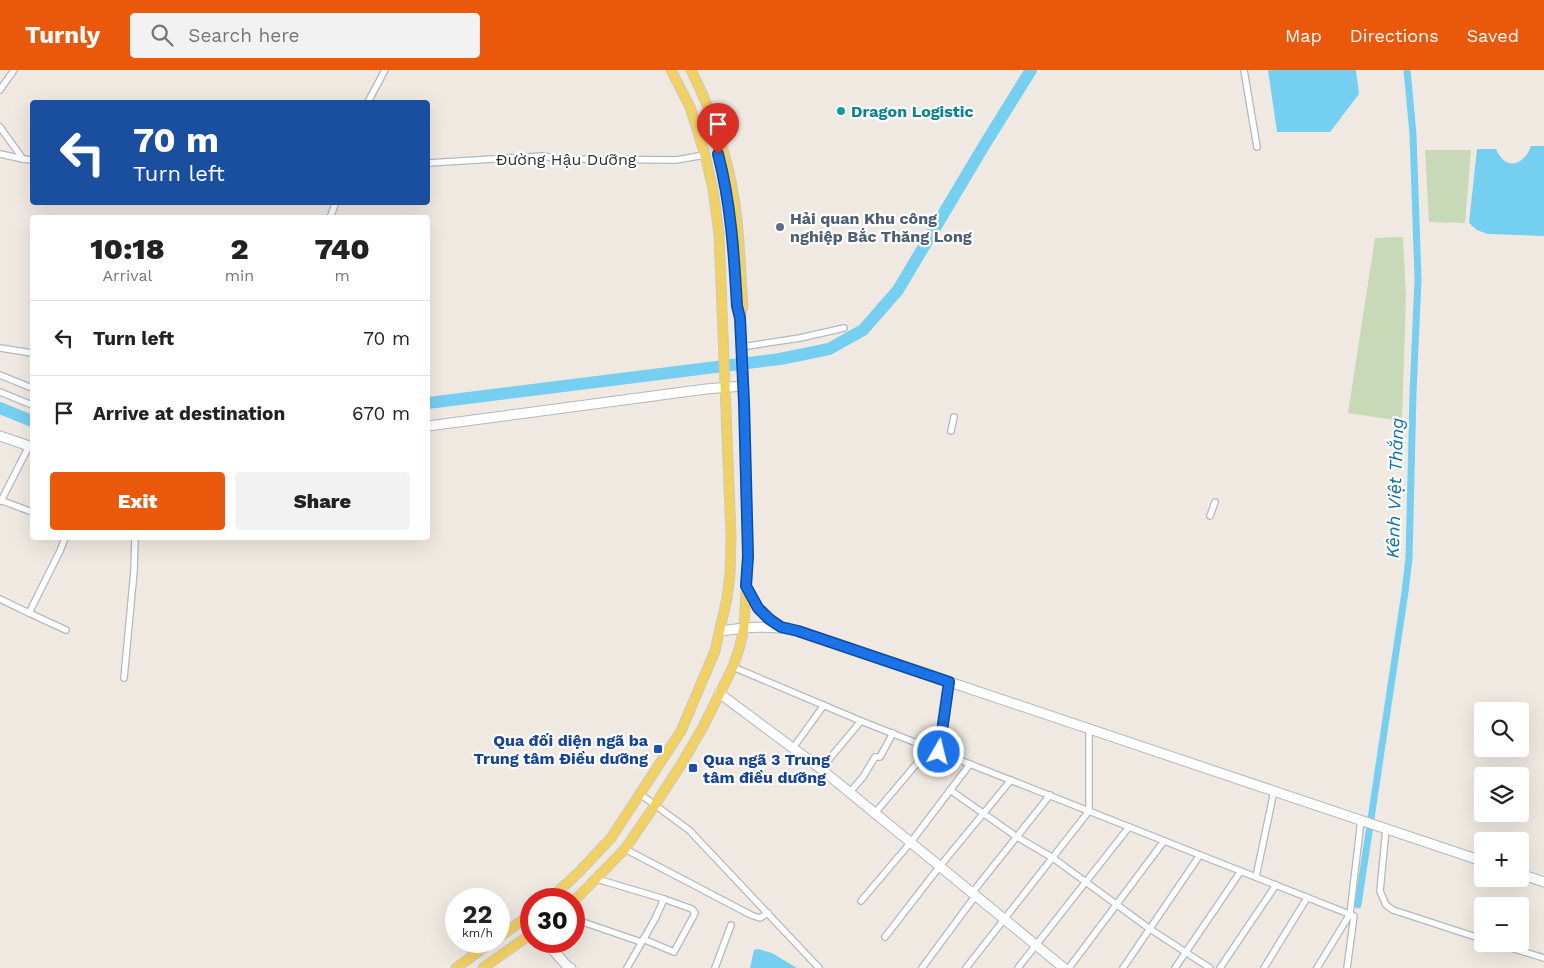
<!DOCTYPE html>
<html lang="en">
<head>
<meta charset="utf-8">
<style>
  body { margin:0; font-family:"Work Sans",sans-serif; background:#f2f2f2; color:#222; height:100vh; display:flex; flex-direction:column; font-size:19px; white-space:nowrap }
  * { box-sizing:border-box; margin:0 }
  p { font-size:16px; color:#767676 }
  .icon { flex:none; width:28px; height:28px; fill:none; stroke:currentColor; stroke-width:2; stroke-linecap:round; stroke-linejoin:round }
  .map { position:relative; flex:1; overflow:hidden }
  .drawer { position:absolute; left:30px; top:145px; width:400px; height:325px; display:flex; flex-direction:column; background:#fff; border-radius:5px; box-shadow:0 5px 20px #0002 }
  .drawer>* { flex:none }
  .guide { position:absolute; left:30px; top:30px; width:400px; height:105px; border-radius:5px; box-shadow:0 5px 20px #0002; background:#1a4fa0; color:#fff; overflow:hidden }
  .tools { position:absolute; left:1474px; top:632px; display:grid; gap:10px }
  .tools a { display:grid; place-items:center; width:55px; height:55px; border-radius:5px; background:#fff; box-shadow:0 5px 20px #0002; font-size:25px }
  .speed { position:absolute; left:445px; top:818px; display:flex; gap:10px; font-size:25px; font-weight:700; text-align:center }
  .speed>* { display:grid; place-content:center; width:65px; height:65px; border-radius:50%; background:#fff; box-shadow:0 5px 20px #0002; line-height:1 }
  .speed small { font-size:12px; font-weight:400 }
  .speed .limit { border:8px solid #d22; background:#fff; color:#111 }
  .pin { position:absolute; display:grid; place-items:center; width:42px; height:42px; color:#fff; margin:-51px -21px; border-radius:50% 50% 50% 0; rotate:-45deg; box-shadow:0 0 5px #0007 }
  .pin .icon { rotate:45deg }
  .me { position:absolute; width:55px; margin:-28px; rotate:8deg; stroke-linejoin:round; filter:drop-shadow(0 0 4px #0008) }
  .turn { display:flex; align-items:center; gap:18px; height:105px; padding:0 20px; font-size:22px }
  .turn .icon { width:65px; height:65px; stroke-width:2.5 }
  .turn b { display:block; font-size:35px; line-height:42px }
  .eta { display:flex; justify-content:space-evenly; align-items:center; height:85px; text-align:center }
  .eta b { font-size:30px; font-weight:800; line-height:35px }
  .primary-button { display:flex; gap:10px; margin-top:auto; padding:10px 20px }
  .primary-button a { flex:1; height:58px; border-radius:5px; background:#ea580c; color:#fff; font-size:20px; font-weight:800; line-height:58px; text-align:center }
  .primary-button a+a { background:#f2f2f2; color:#222 }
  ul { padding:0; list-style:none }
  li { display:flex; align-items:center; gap:15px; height:75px; padding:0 20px; border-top:1px solid #e0e0e0 }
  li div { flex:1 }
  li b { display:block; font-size:19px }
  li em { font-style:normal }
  header { display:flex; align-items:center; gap:30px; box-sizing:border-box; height:70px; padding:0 25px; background:#ea580c; color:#fff }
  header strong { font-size:24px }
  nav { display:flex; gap:28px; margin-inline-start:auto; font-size:18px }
  .search { width:350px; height:45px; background:#f2f2f2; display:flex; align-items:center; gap:12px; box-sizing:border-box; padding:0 18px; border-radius:5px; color:#767676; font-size:19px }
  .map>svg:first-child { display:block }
  .cemetery { fill:#c8d9b8 }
  .water { fill:#75cff0 }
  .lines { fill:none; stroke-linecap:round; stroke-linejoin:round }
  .canal { stroke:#75cff0; stroke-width:7 }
  .river { stroke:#75cff0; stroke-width:12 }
  .street-casing { stroke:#b4b7c1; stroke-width:8 }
  .secondary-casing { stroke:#b4b7c1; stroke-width:11 }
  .primary-casing { stroke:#c9c9c9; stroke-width:11 }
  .street { stroke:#fff; stroke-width:5.5 }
  .secondary { stroke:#fff; stroke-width:9 }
  .primary { stroke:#f2d163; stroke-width:9 }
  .route-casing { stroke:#114b97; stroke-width:12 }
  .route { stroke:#1a73e8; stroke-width:9 }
  .culture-dot { fill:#0f9aa8; stroke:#fff; stroke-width:2 }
  .service-dot { fill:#5c6f8a; stroke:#fff; stroke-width:2 }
  .transit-dot { fill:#1a4fb4; stroke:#fff; stroke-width:2 }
  .labels { text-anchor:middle; stroke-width:4.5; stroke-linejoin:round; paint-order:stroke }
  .culture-label { font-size:16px; font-weight:bold; fill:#0d838f; stroke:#fff; text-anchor:start }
  .street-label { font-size:16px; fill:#2e2e2e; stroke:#fff }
  .service-label { font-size:16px; font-weight:bold; fill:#4e5e75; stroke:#fff; text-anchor:start }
  .transit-label { font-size:16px; font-weight:bold; fill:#164399; stroke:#fff; text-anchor:end }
  .water-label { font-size:18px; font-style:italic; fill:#0d6fa3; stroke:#fff }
</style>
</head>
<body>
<header>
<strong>Turnly</strong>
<div class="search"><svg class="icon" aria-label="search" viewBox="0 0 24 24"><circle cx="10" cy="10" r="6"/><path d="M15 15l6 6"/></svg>Search here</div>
<nav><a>Map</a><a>Directions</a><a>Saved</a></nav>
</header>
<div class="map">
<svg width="1544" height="898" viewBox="0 0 1544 898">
  <rect width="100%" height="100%" fill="#efe9e1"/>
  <g class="cemetery">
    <polygon points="1425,80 1471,80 1465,153 1429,152"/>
    <polygon points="1403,167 1406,225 1402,351 1348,343 1375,168"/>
  </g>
  <g class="water">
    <polygon points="1268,0 1356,0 1359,24 1330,62 1277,62"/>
    <path d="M 1531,76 L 1544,76 L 1544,166 L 1488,164 L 1477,160 L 1469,153 L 1477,79 L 1496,79 C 1505,101 1524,96 1531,76 Z"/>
    <polygon points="758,879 772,883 797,898 750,898 754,880"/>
  </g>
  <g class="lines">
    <polyline class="canal" points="1358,835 1405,522 1409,488 1413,323 1418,209 1413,64 1407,0"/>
    <g class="river">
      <polyline points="428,333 780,289 829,279 863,260 898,220 985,74 1031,0"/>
      <polyline points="0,338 32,351"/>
    </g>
    <g class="street-casing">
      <g id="street">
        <polyline points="1244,0 1257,77"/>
        <polyline points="0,20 14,0"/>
        <polyline points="368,32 385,0"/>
        <polyline points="0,57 23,89 32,90"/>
        <polyline points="0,84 23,89"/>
        <polyline points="428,93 542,86 561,89 676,90 705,85"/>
        <polyline points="330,148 336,132"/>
        <polyline points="741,277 800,268 844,258"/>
        <polyline points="0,278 32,283"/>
        <polyline points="0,305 32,318"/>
        <polyline points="0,322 32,335"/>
        <polyline points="951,361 954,347"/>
        <polyline points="0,430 32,442"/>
        <polyline points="1,431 29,376"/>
        <polyline points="1210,446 1215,432"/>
        <polyline points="0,529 29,543 60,481 65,468"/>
        <polyline points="29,543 66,560"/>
        <polyline points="733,597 861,651 1354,846 1347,898"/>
        <polyline points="124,608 134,501 135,468"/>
        <polyline points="793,678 824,635"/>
        <polyline points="939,682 949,612"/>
        <polyline points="821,699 861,651"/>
        <polyline points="950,720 1017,767 1053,788 1150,859 1210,898"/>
        <polyline points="850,722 863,707 875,687 880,687 893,663"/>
        <polyline points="640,724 689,760 819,898"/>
        <polyline points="875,743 930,678"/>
        <polyline points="1386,759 1380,821 1386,835 1393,840 1482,869"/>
        <polyline points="625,779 751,845 760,848 768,843"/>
        <polyline points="1256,807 1274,721"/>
        <polyline points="597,809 664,829 655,849 627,898"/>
        <polyline points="972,823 1050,725"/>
        <polyline points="861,831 911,772 970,694"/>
        <polyline points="574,849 641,872"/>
        <polyline points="885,867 940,796 1011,710"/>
        <polyline points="643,869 674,882 693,847 695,843 692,839 664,829"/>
        <polyline points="1498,874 1544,888"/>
        <polyline points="715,898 731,855"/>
        <polyline points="922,898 976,825"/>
        <polyline points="966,898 1089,741 1089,658"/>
        <polyline points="1018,898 1129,757"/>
        <polyline points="1069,898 1164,771"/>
        <polyline points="1123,898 1200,785"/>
        <polyline points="1175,898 1241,801"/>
        <polyline points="1220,898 1276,815"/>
        <polyline points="1264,898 1307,828"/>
        <polyline points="1317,898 1350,844 1361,750"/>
      </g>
    </g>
    <g class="secondary-casing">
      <g id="secondary">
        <polyline points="428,356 706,319 743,316"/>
        <polyline points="0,366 32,377"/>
        <polyline points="746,516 759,538 780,557"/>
        <path d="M 721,561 C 747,557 772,555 798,561 L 1482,791"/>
        <polyline points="719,623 821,699 1064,898"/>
        <polyline points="1520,804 1544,812"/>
        <polyline points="524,850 531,857"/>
        <polyline points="545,871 568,897 571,898"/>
      </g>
    </g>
    <g class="primary-casing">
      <g id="primary">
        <polyline points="550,829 578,803 611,768 681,661 715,581 727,528 730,504 731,466 719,164 713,119 705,85 690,37 671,0"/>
        <path d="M 574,831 L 625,779 L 655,735 L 682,693 L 703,657 L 733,597 L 740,576 L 744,557 L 748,486 L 744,332 L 740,248 L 743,235 C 740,200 740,163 734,128 C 727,83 711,40 691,0"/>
        <polyline points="499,867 531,844"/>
        <polyline points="456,898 493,871"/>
        <polyline points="483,898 531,864"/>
      </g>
    </g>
    <use href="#street" class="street"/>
    <use href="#secondary" class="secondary"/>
    <use href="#primary" class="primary"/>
  </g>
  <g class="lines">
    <g class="route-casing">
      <path id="route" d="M 718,84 C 731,134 734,184 737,236 L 740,248 L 744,332 L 748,486 L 746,516 L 758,538 L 769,549 L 781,557 L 798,561 L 949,612 L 939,682"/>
    </g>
    <use href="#route" class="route"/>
  </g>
  <circle class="culture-dot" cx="841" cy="41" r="5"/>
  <circle class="service-dot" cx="780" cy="157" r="5"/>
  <g class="transit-dot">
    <rect x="653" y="674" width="10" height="10" rx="2.5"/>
    <rect x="688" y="693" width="10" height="10" rx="2.5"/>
  </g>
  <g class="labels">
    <g class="culture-label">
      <text x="851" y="47">Dragon Logistic</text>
    </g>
    <g class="street-label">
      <text x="566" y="95">Đường Hậu Dưỡng</text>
    </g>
    <g class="service-label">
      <text x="790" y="154">Hải quan Khu công<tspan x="790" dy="18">nghiệp Bắc Thăng Long</tspan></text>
    </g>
    <g class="transit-label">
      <text x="648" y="676">Qua đối diện ngã ba<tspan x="648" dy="18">Trung tâm Điều dưỡng</tspan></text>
      <text x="703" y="695" text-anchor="start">Qua ngã 3 Trung<tspan x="703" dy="18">tâm điều dưỡng</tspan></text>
    </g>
    <g class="water-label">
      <text transform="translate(1395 418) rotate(-88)" y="6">Kênh Việt Thắng</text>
    </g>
  </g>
</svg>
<div class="tools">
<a><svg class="icon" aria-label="search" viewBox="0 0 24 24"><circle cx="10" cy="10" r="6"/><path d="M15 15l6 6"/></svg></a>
<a><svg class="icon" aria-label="layers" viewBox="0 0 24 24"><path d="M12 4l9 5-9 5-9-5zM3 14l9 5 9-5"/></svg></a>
<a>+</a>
<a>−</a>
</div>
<div class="speed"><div>22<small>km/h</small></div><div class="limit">30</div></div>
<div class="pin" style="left:718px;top:84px;background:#d93025"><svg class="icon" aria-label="arrive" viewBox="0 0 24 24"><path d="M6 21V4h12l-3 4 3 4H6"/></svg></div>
<svg class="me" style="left:939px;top:682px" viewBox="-20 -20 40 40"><circle r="17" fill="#1a73e8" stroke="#fff" stroke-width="3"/><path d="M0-11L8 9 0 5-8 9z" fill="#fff"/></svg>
<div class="guide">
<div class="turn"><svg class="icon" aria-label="left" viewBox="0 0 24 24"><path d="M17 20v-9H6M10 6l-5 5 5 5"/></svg><div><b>70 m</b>Turn left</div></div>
</div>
<section class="drawer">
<div class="eta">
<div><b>10:18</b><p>Arrival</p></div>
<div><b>2</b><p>min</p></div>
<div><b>740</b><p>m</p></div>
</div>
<ul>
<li><svg class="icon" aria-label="left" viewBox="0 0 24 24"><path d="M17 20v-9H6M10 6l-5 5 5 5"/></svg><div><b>Turn left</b></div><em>70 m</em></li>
<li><svg class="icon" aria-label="arrive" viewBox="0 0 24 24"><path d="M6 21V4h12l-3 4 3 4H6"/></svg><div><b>Arrive at destination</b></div><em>670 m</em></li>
</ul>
<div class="primary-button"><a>Exit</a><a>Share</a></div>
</section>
</div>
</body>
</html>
